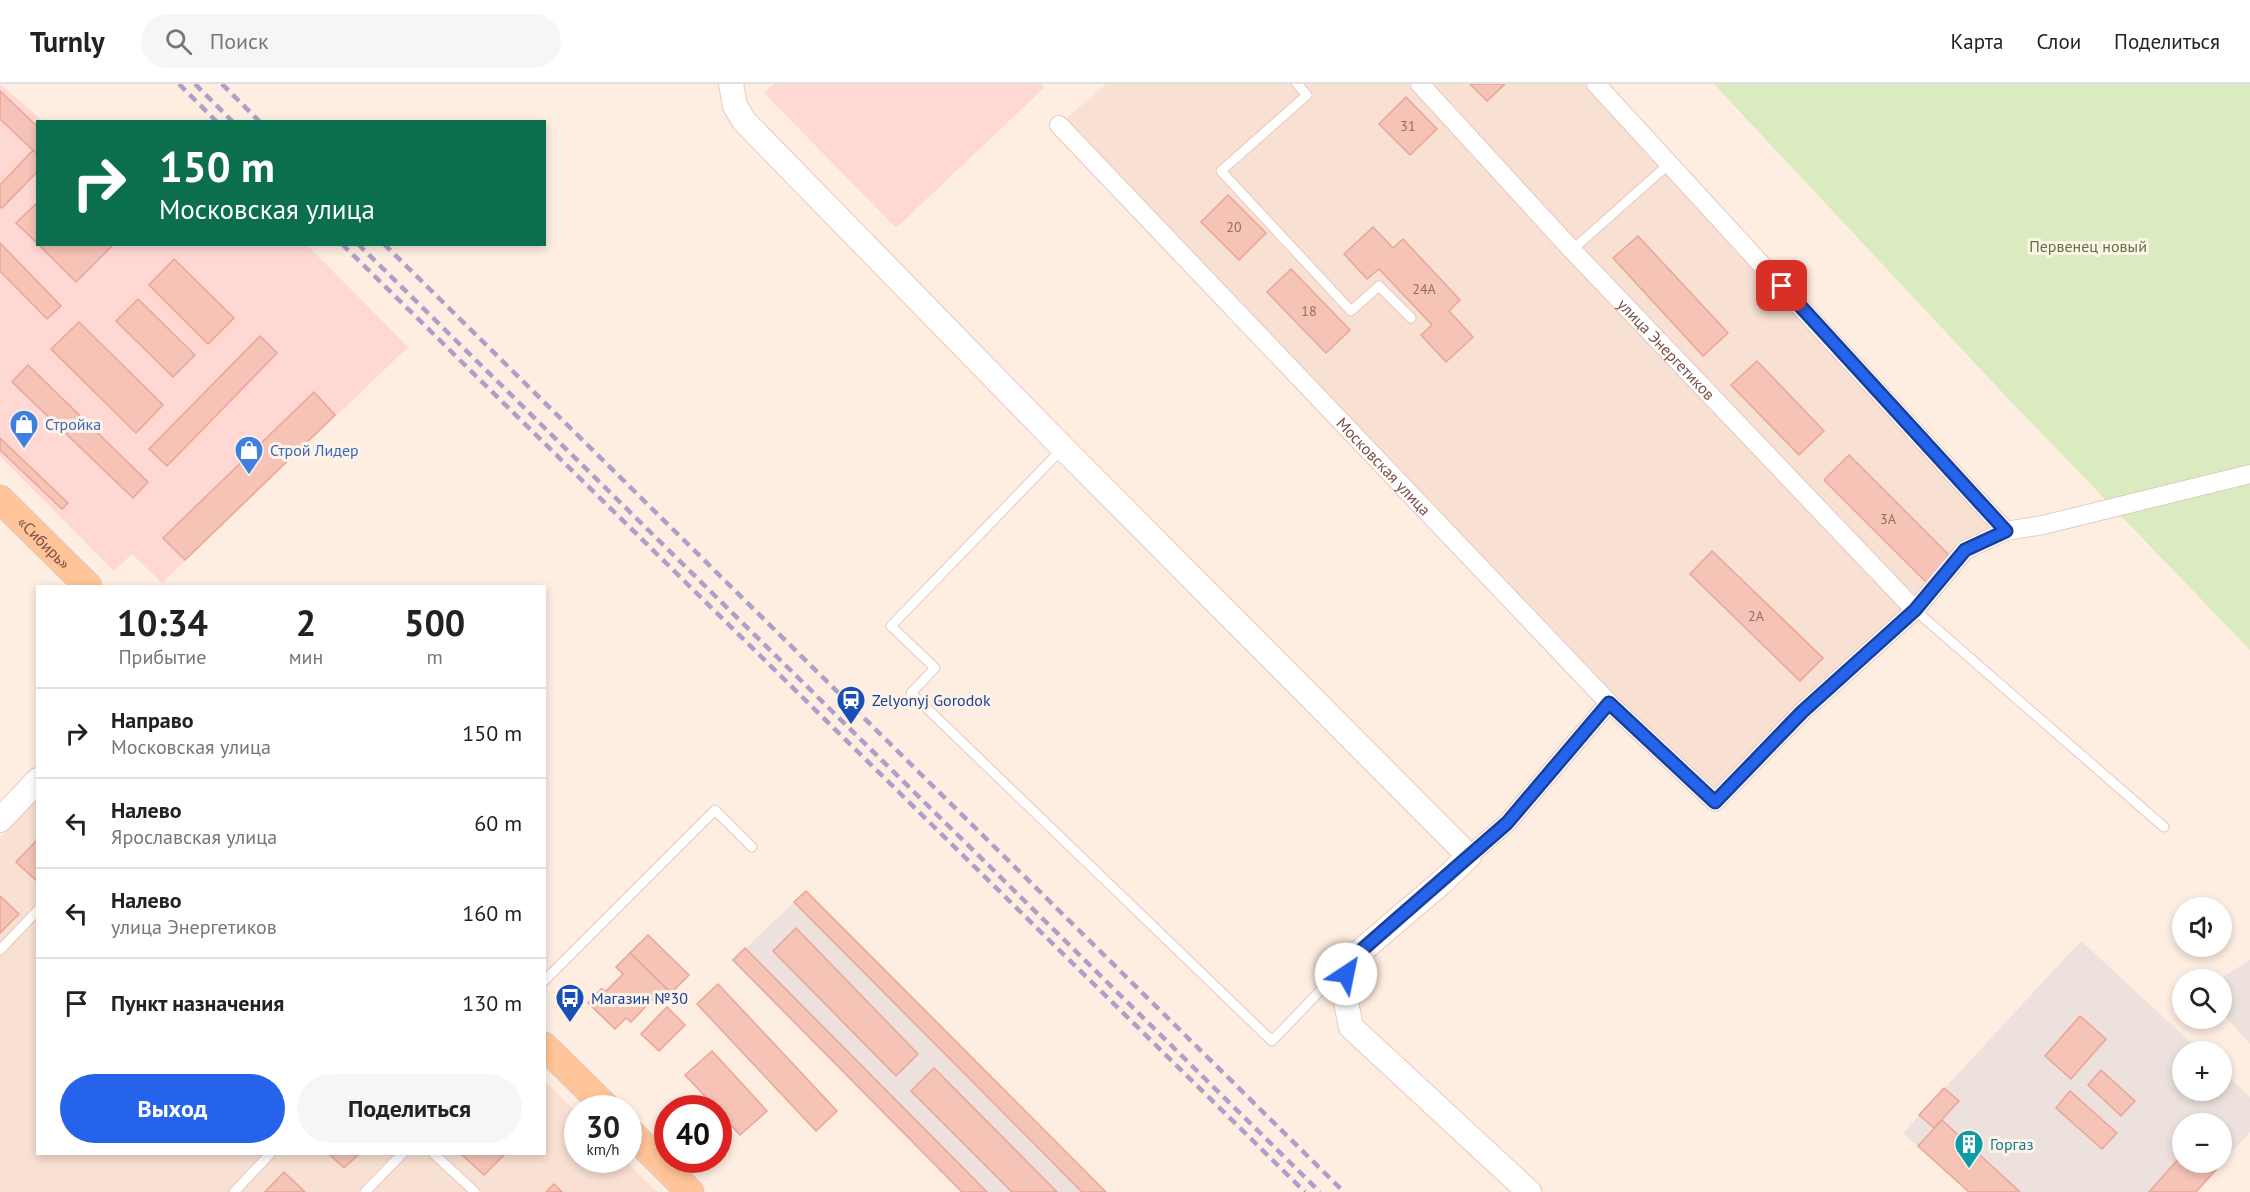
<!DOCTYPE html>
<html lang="ru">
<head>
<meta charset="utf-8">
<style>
  body { margin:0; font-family:"PT Sans",sans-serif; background:#f6f6f6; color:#222; height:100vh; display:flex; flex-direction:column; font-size:22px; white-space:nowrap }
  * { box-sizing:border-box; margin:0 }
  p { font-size:20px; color:#767676 }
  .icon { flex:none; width:33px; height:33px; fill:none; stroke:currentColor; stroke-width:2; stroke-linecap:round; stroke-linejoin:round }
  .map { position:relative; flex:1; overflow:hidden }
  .sheet { position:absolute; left:36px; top:501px; width:510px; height:570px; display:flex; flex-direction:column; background:#fff; border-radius:0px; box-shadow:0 3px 9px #0003 }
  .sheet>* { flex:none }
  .banner { position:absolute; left:36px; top:36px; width:510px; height:126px; border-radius:0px; box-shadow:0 3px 9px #0003; background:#0b6e4f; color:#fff; overflow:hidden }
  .tools { position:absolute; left:2172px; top:813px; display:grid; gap:12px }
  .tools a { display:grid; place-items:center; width:60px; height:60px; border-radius:50%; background:#fff; box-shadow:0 3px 9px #0003; font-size:30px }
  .speed { position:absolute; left:564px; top:1011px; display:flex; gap:12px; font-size:30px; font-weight:700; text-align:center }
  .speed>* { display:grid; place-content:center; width:78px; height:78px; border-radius:50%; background:#fff; box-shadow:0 3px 9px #0003; line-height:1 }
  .speed small { font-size:15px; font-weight:400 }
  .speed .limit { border:9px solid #d22; background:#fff; color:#111 }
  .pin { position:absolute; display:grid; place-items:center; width:51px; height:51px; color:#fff; margin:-26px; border-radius:12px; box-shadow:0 3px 9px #0006 }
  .me { position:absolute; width:66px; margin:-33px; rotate:34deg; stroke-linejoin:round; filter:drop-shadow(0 0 4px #0008) }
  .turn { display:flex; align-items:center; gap:21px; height:126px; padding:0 24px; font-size:27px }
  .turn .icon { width:78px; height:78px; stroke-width:2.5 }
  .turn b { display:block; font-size:42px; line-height:51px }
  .eta { display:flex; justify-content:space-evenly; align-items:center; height:102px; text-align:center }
  .eta b { font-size:36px; font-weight:700; line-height:42px }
  .action { display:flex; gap:12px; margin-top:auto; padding:12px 24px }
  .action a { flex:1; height:69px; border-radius:36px; background:#2563eb; color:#fff; font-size:24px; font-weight:700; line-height:69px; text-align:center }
  .action a+a { background:#f6f6f6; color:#222 }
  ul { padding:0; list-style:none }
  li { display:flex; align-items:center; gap:18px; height:90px; padding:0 24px; border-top:2px solid #e0e0e0 }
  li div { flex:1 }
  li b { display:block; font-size:22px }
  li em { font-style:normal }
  header { display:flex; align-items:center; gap:36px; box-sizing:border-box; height:84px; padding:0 30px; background:#fff; border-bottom:2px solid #e0e0e0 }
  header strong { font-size:28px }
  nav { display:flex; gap:33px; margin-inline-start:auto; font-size:21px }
  .search { width:420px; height:54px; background:#f6f6f6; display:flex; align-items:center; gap:15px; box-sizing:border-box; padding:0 21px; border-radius:33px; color:#767676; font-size:22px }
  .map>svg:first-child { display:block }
  .residential { fill:#f8e0d2 }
  .commercial { fill:#ffd8d4 }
  .industrial { fill:#ece1dd; fill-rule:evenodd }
  .green { fill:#daecbf }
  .building { fill:#f6c3b7; stroke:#e9a596; stroke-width:1.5 }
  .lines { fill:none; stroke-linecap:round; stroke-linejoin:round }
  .lane-casing { stroke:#e5c9bf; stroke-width:11 }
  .street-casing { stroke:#e5c9bf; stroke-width:20 }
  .secondary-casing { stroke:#eac8bc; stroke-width:26 }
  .primary-casing { stroke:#d9cdcb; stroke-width:29 }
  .lane { stroke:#fff; stroke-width:9 }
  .street { stroke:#fff; stroke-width:18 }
  .secondary { stroke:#fff; stroke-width:24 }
  .primary { stroke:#ffc497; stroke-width:27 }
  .rail { stroke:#ad9fc8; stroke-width:4.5; stroke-dasharray:9 6; stroke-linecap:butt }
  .route-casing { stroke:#184099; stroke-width:15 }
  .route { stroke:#2563eb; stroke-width:10 }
  .labels { text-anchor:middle; stroke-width:6; stroke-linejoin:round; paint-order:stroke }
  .number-label { font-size:14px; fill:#976b62 }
  .park-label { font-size:16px; fill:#59783b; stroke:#fff2e9 }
  .street-label { font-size:16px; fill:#774e46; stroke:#fff2e9 }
  .shop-label { font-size:16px; fill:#366cbe; stroke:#fff2e9; text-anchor:start }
  .transit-label { font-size:16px; fill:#164399; stroke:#fff2e9; text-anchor:start }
  .culture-label { font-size:16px; fill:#0d838f; stroke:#fff2e9; text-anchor:start }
</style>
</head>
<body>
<header>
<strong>Turnly</strong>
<div class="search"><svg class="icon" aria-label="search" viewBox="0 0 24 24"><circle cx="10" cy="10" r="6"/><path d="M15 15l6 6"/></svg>Поиск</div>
<nav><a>Карта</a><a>Слои</a><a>Поделиться</a></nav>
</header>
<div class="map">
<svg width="2250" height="1108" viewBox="0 0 2250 1108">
  <rect width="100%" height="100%" fill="#feede1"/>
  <g class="residential">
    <polygon points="1106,0 1596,0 2006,447 1965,466 1715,718 1059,41"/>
    <polygon points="37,715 38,1070 544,1070 545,997 577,1029 578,1076 624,1076 657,1108 0,1108 0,754"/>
  </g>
  <g class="commercial">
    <polygon points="0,0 43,37 38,38 38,160 307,161 408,263 162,499 132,470 114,487 0,372"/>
    <polygon points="774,0 1041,0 1044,4 896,144 764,9"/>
  </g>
  <g class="industrial">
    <polygon points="806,807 1106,1108 962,1108 733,876"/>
    <path d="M 2081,857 L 2200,967 L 2182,968 L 2182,1006 L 2222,1006 L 2222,987 L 2250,1013 L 2250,1048 L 2195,1108 L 1969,1108 L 1903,1049 ZM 2182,1040 L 2222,1040 L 2222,1078 L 2182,1078 Z"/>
    <polygon points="2250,876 2250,960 2222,929 2222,896 2220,895"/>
  </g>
  <polygon class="green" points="1714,0 2250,0 2250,566 1999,305"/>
  <g class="building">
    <polygon points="1470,0 1505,0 1487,17"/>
    <polygon points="0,7 38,43 38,71 0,35"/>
    <polygon points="1406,13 1437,45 1410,71 1379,40"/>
    <polygon points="33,66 38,71 38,87 2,124 0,123 0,101"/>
    <polygon points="1228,111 1266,149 1239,176 1201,138"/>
    <polygon points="38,118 38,160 16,139"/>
    <polygon points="1373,143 1393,164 1403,155 1460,216 1449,227 1473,253 1446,278 1421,251 1432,241 1379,185 1367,195 1344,170"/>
    <polygon points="1638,152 1728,249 1703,272 1613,174"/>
    <polygon points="0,159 61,222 47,235 0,187"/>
    <polygon points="38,160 111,160 112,162 76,198"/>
    <polygon points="174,175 234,234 208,260 149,201"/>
    <polygon points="1291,185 1350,246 1326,269 1267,208"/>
    <polygon points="138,215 195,271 173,293 116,237"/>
    <polygon points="79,238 163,321 136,349 51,265"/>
    <polygon points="260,252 277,269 167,382 149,365"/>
    <polygon points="1757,277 1824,347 1799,371 1731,301"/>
    <polygon points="28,281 148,398 133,414 12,298"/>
    <polygon points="314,308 335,331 185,476 163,454"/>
    <polygon points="0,354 68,419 62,425 0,366"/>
    <polygon points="1849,371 1951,473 1926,498 1824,396"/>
    <polygon points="1712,467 1823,574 1800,597 1690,490"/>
    <polygon points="38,755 38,798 16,778"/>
    <polygon points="806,807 1106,1108 1082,1108 794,818"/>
    <polygon points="0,812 19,830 0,849"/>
    <polygon points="796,844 918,970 896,992 773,867"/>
    <polygon points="648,851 689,891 671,909 630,869"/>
    <polygon points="745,864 987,1108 962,1108 733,876"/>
    <polygon points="630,869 671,909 660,921 654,914 631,938 626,934 615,945 588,919 601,905 606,907 623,890 616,883"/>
    <polygon points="718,900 837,1027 816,1047 697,920"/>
    <polygon points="667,923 685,941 659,967 641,950"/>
    <polygon points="2080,932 2106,955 2071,995 2045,972"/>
    <polygon points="712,967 767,1027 740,1051 718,1027 718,1024 716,1024 685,991"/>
    <polygon points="934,984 1057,1108 1012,1108 911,1007"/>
    <polygon points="2101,986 2135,1017 2121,1032 2088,1001"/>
    <polygon points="1944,1004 1959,1017 1934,1044 1919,1031"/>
    <polygon points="2070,1007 2117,1049 2102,1065 2056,1024"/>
    <polygon points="1942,1036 2020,1108 1969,1108 1918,1062"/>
    <polygon points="329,1070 359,1070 344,1084"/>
    <polygon points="461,1070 505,1070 484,1091"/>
    <polygon points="2182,1071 2182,1078 2219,1078 2221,1080 2196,1108 2149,1108"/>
    <polygon points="284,1088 305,1108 265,1108"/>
    <polygon points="554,1100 562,1108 546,1108"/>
  </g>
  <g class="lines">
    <g class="lane-casing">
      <g id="lane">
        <polyline points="1297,0 1307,11 1221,87 1351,227 1379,202 1411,234"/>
        <polyline points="1572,166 1670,79"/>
        <polyline points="1063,364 891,542 935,584 911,609 1272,957 1340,886"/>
        <polyline points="1915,526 2164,743"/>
        <polyline points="0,866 38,826"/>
        <polyline points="544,897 715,726 752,763"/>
        <polyline points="434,1070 475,1108"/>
        <polyline points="234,1108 270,1070"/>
        <polyline points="365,1108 402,1070"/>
      </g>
    </g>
    <g class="street-casing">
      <g id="street">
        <path id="s1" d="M 1420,0 L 1572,166 L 1915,526"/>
        <polyline points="1596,0 2006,447"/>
        <path id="s2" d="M 1059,41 L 1609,619 L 1715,718 L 1802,628 L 1915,526 L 1965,466 L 2006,447 L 2043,441 L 2250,390"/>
        <polyline points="1469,772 1507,739 1609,619"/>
      </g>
    </g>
    <g class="secondary-casing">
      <g id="secondary">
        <polyline points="731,0 735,22 744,37 1063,364 1469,772 1442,798 1348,878 1343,903 1351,943 1529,1108"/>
        <polyline points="0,736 38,696"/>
      </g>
    </g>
    <g class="primary-casing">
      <g id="primary">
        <path id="s3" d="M 0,415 L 88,502"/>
        <polyline points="544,962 607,1024"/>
        <polyline points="628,1046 690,1108"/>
      </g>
    </g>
    <use href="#lane" class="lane"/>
    <use href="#street" class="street"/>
    <use href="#secondary" class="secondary"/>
    <use href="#primary" class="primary"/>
    <g class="rail">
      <polyline points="179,0 217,38"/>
      <polyline points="195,0 233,38"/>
      <polyline points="222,0 260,38"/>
      <polyline points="342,160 1305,1108"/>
      <polyline points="358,160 1320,1108"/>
      <polyline points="384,160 1344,1108"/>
    </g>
  </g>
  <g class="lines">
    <g class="route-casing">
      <polyline id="route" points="1346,890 1348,878 1507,739 1609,619 1715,718 1802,628 1915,526 1965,466 2006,447 1782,202"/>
    </g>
    <use href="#route" class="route"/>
  </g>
  <defs>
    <g id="shop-pin" transform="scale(1.5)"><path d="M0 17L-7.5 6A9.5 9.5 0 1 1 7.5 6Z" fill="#3f7fe0" stroke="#fff2e9"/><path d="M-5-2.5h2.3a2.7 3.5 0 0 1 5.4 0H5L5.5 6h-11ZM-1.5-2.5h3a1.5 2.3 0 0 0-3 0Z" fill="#fff"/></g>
    <g id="station-pin" transform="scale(1.5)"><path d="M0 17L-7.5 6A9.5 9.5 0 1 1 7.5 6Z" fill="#1a4fb4" stroke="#fff2e9"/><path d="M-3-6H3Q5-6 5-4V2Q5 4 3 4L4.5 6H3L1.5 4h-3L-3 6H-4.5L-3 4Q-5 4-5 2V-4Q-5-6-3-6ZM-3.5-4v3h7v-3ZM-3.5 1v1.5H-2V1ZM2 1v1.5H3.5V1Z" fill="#fff"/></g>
    <g id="bus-pin" transform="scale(1.5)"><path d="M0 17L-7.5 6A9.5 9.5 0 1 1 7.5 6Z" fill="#1a4fb4" stroke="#fff2e9"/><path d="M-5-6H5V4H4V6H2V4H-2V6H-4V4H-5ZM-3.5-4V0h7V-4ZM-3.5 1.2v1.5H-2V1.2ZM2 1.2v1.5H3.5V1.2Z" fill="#fff"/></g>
    <g id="building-pin" transform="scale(1.5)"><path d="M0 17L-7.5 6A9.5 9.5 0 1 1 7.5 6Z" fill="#0f9aa8" stroke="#fff2e9"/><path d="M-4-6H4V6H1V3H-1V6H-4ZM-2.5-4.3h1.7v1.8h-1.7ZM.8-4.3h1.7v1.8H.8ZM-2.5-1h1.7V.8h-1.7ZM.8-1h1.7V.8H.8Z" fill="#fff"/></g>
  </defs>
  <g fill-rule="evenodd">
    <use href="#shop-pin" x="24" y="340"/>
    <use href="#shop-pin" x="249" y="366"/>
    <use href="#station-pin" x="851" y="616"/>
    <use href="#bus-pin" x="570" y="914"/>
    <use href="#building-pin" x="1969" y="1060"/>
  </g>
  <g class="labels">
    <g class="number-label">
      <text x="1408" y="47">31</text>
      <text x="1234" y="148">20</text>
      <text x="1424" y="210">24А</text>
      <text x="1309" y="232">18</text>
      <text x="1888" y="440">3А</text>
      <text x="1756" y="537">2А</text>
    </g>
    <g class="park-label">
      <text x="2088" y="168">Первенец новый</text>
    </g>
    <g class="street-label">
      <text dy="6" stroke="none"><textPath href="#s1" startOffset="362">улица Энергетиков</textPath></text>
      <text dy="6" stroke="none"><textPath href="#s2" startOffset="471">Московская улица</textPath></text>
      <text dy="6" stroke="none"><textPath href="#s3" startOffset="62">«Сибирь»</textPath></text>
    </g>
    <g class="shop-label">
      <text x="45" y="346">Стройка</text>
      <text x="270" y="372">Строй Лидер</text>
    </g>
    <g class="transit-label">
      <text x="872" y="622">Zelyonyj Gorodok</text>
      <text x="591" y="920">Магазин №30</text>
    </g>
    <g class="culture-label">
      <text x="1990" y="1066">Горгаз</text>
    </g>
  </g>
</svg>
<div class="tools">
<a><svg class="icon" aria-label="sound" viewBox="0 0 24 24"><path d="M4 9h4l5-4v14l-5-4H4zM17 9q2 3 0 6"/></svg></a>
<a><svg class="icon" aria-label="search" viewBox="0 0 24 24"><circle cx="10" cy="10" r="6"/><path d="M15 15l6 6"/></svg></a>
<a>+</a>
<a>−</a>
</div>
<div class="speed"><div>30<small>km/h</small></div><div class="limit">40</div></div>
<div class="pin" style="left:1782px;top:202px;background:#d93025"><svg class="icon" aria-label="arrive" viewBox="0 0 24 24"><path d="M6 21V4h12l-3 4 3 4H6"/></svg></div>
<svg class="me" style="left:1346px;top:890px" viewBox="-20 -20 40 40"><circle r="19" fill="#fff"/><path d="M0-13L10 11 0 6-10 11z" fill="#2563eb"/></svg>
<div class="banner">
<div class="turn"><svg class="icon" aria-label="right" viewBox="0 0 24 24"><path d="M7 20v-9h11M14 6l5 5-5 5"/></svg><div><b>150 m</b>Московская улица</div></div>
</div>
<section class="sheet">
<div class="eta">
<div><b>10:34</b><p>Прибытие</p></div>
<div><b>2</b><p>мин</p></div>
<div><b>500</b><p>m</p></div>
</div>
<ul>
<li><svg class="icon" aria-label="right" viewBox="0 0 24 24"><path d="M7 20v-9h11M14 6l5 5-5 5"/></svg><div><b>Направо</b><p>Московская улица</p></div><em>150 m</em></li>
<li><svg class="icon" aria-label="left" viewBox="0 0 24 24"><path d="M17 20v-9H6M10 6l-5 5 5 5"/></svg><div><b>Налево</b><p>Ярославская улица</p></div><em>60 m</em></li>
<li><svg class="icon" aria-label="left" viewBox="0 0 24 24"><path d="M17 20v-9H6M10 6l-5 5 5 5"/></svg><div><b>Налево</b><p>улица Энергетиков</p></div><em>160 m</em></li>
<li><svg class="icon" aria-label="arrive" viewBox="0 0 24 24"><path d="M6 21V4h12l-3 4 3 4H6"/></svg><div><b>Пункт назначения</b></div><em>130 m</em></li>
</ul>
<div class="action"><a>Выход</a><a>Поделиться</a></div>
</section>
</div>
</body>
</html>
